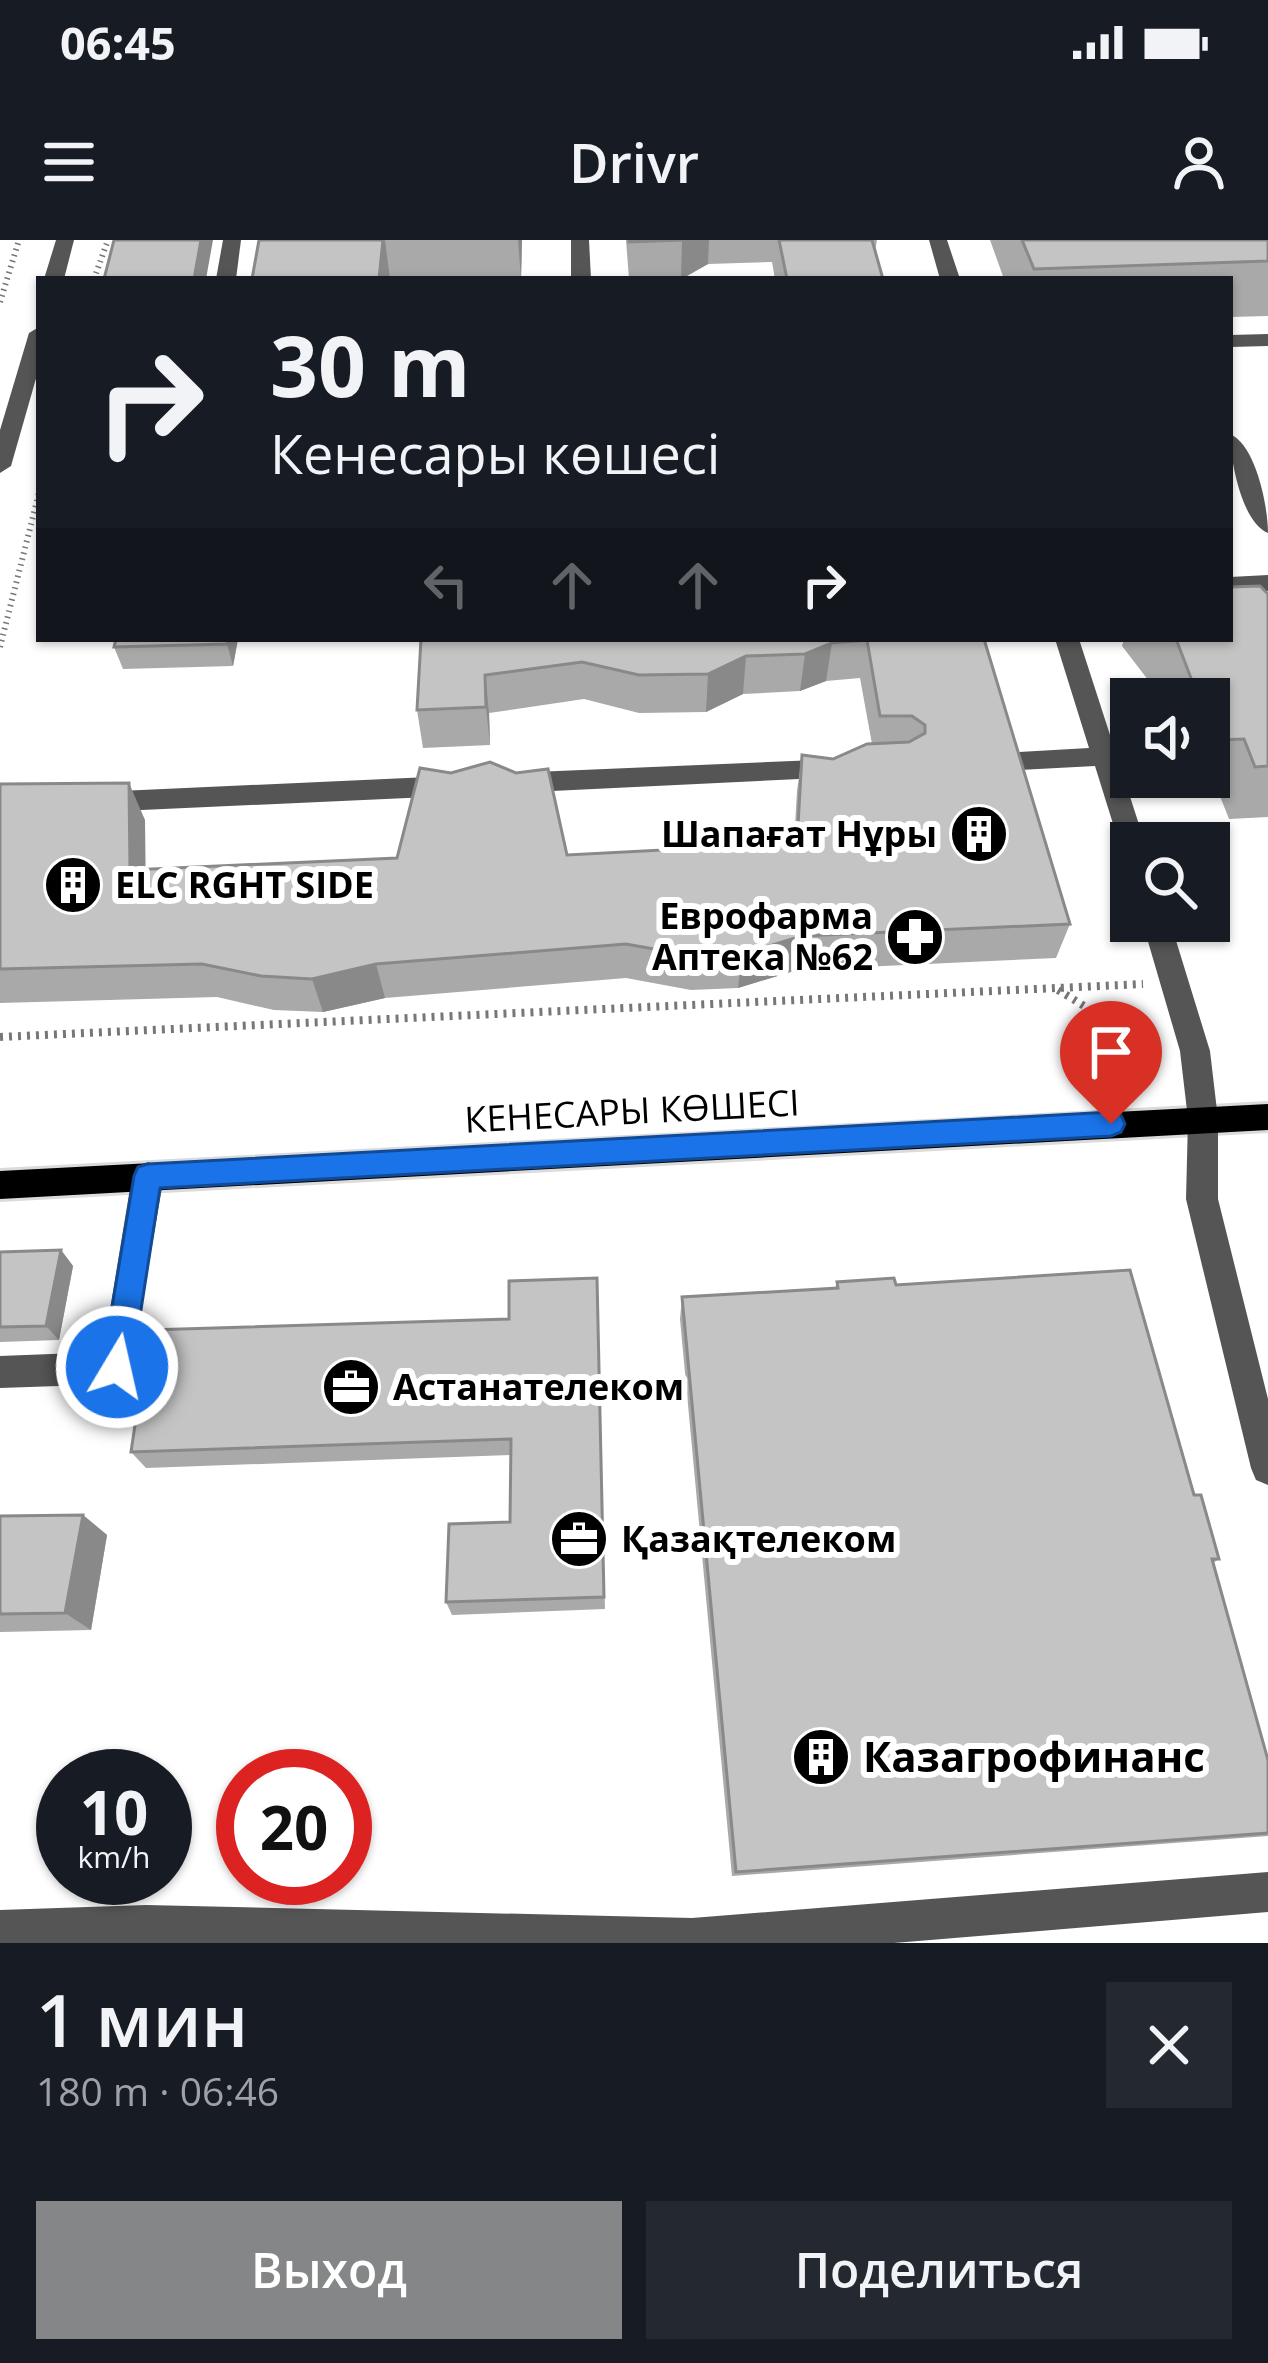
<!DOCTYPE html>
<html lang="ru">
<head>
<meta charset="utf-8">
<style>
  body { margin:0; font-family:"Open Sans",sans-serif; background:#242831; color:#f1f3f6; height:100vh; display:flex; flex-direction:column; font-size:45px; white-space:nowrap }
  * { box-sizing:border-box; margin:0 }
  p { font-size:39px; color:#9ea1a6 }
  .icon { flex:none; width:66px; height:66px; fill:none; stroke:currentColor; stroke-width:2; stroke-linecap:round; stroke-linejoin:round }
  .map { position:relative; height:1703px; overflow:hidden }
  .side { display:flex; flex-direction:column; background:#171b24; flex:1 }
  .side>* { flex:none }
  .hud { position:absolute; left:36px; top:36px; width:1197px; height:366px; border-radius:0px; box-shadow:0 3px 9px #0004; background:#171b24; color:#f1f3f6; overflow:hidden }
  .tools { position:absolute; left:1110px; top:438px; display:grid; gap:24px }
  .tools a { display:grid; place-items:center; width:120px; height:120px; border-radius:0px; background:#171b24; box-shadow:0 3px 9px #0004; font-size:60px }
  .speed { position:absolute; left:36px; top:1509px; display:flex; gap:24px; font-size:60px; font-weight:700; text-align:center }
  .speed>* { display:grid; place-content:center; width:156px; height:156px; border-radius:50%; background:#171b24; box-shadow:0 3px 9px #0004; line-height:1 }
  .speed small { font-size:30px; font-weight:400 }
  .speed .limit { border:18px solid #d22; background:#fff; color:#111 }
  .pin { position:absolute; display:grid; place-items:center; width:102px; height:102px; color:#fff; margin:-123px -51px; border-radius:50% 50% 50% 0; rotate:-45deg; box-shadow:0 0 12px #0007 }
  .pin .icon { rotate:45deg }
  .me { position:absolute; width:132px; margin:-66px; rotate:9deg; stroke-linejoin:round; filter:drop-shadow(0 0 9px #0008) }
  .turn { display:flex; align-items:center; gap:42px; height:252px; padding:0 36px; font-size:54px }
  .turn .icon { width:156px; height:156px; stroke-width:2.5 }
  .turn b { display:block; font-size:84px; line-height:102px }
  .lanes { display:flex; align-items:center; height:114px; padding:0 36px; background:#0003; justify-content:center; gap:60px; direction:ltr }
  .lanes .off { opacity:.35 }
  .round { display:grid; place-items:center; flex:none; width:126px; height:126px; border-radius:0px; background:#242831 }
  .head { display:flex; align-items:center; justify-content:space-between; height:204px; padding:0 36px }
  h1 { font-size:72px; font-weight:600; line-height:90px }
  .action { display:flex; gap:24px; margin-top:auto; padding:24px 36px }
  .action a { flex:1; height:138px; border-radius:0px; background:#858687; color:#fff; font-size:48px; font-weight:600; line-height:138px; text-align:center }
  .action a+a { background:#242831; color:#f1f3f6 }
  .status { display:flex; justify-content:space-between; align-items:center; height:84px; padding:0 60px; background:#171b24; direction:ltr }
  .status svg { height:33px; fill:currentColor }
  header { display:flex; justify-content:space-between; align-items:center; height:156px; padding:0 36px; background:#171b24; font-size:54px; font-weight:600 }
  .map>svg:first-child { display:block }
  .lines { fill:none; stroke-linecap:round; stroke-linejoin:round }
  .major-casing { stroke:#dbdbdb; stroke-width:6 }
  .path-far1 { stroke:#777; stroke-width:6; stroke-dasharray:1.5 4.5; stroke-linecap:butt }
  .path { stroke:#777; stroke-width:8; stroke-dasharray:3 6; stroke-linecap:butt }
  .minor { fill:#555; fill-rule:evenodd }
  .major { fill:#000; fill-rule:evenodd }
  .wall { fill:#a9a9a9 }
  .shaded-wall { fill:#898989 }
  .building { fill:#c4c4c4; stroke:#898989; stroke-width:3 }
  .route { fill:#1a73e8; stroke:#114b97; stroke-width:3 }
  .labels { text-anchor:middle; stroke-width:12; stroke-linejoin:round; paint-order:stroke }
  .poi-label { font-size:36px; font-weight:bold; fill:#000; stroke:#fff; text-anchor:start }
  .street-label { font-size:36px; fill:#000; stroke:#fff }
  .near-poi-label { font-size:42px; font-weight:bold; fill:#000; stroke:#fff; text-anchor:start }
</style>
</head>
<body>
<div class="status"><b>06:45</b><svg viewBox="0 0 49 12"><path d="M0 12V9h3v3zM5 12V6h3v6zM10 12V3h3v9zM15 12V0h3v12zM26 1h20v11H26zM47 4h2v5h-2z"/></svg></div>
<header><svg class="icon" aria-label="menu" viewBox="0 0 24 24"><path d="M4 6h16M4 12h16M4 18h16"/></svg>Drivr<svg class="icon" aria-label="person" viewBox="0 0 24 24"><circle cx="12" cy="8" r="4"/><path d="M4 21q1-7 8-7t8 7"/></svg></header>
<div class="map">
<svg width="1268" height="1703" viewBox="0 0 1268 1703">
  <rect width="100%" height="100%" fill="#fff"/>
  <g class="lines">
    <g class="major-casing">
      <polygon id="major" points="1268,864 1268,890 0,959 0,931"/>
    </g>
    <g class="path-far1">
      <polyline points="94,39 108,0"/>
      <polyline points="0,62 19,0"/>
      <polyline points="0,407 39,253"/>
    </g>
    <g class="path">
      <polyline points="1058,750 1158,811"/>
      <polyline points="0,797 1143,744"/>
    </g>
    <g class="minor">
      <polygon points="56,0 74,0 64,39 44,39"/>
      <polygon points="223,0 241,0 236,39 216,39"/>
      <polygon points="571,0 589,0 591,39 571,39"/>
      <polygon points="929,0 947,0 960,39 940,39"/>
      <polygon points="39,87 39,128 11,226 0,233 0,190 29,93"/>
      <polygon points="1268,94 1268,106 1230,107 1230,95"/>
      <path d="M 1230,194 C 1256,205 1268,267 1268,293 C 1242,283 1230,220 1230,194 Z"/>
      <polygon points="1268,335 1268,351 1230,353 1230,337"/>
      <polygon points="1055,399 1079,399 1145,603 1131,603 1131,613 1119,603 1095,526 1019,530 1006,521 1019,512 1089,508"/>
      <polygon points="841,519 854,528 841,537 511,553 498,543 511,533"/>
      <polygon points="451,536 464,546 451,556 98,572 85,562 98,552"/>
      <polygon points="1142,681 1170,681 1210,811 1218,879 1218,959 1268,1159 1268,1245 1256,1240 1251,1228 1186,959 1188,879 1180,811"/>
      <polygon points="148,922 159,926 164,936 129,1139 117,1144 0,1148 0,1116 103,1112 132,936 137,926"/>
      <polygon points="1268,1632 1268,1672 894,1703 0,1703 0,1670 146,1665 692,1678"/>
    </g>
    <use href="#major" class="major"/>
  </g>
  <g class="wall">
    <polygon points="259,0 522,0 521,39 252,39"/>
    <polygon points="626,0 877,0 875,11 883,39 775,39 772,22 708,24 682,39 629,39"/>
    <polygon points="990,0 1268,0 1268,76 1230,77 1230,39 1004,39"/>
    <polygon points="1231,347 1268,354 1268,577 1229,579 1218,551 1190,553 1177,537 1209,537 1209,459 1156,459 1152,445 1122,406 1124,399 1230,399"/>
    <polygon points="238,399 233,426 123,429 114,407"/>
    <polygon points="421,399 984,399 1070,684 1056,718 797,730 738,748 691,750 626,738 385,758 323,772 274,770 217,757 0,763 0,544 145,580 145,630 567,615 794,603 797,551 802,515 833,519 872,504 860,438 826,441 800,451 743,454 706,472 639,473 584,459 489,473 490,505 423,508 417,470"/>
    <polygon points="61,1010 73,1026 59,1100 0,1102 0,1012"/>
    <polygon points="597,1038 605,1369 452,1375 446,1362 510,1282 510,1215 146,1228 131,1212 509,1079"/>
    <polygon points="837,1042 896,1045 1194,1255 1219,1319 1213,1323 1268,1520 1268,1596 732,1636 680,1079 682,1057 835,1048"/>
    <polygon points="83,1275 107,1295 91,1390 0,1392 0,1276"/>
  </g>
  <g class="shaded-wall">
    <polygon points="201,0 213,0 206,39 194,39"/>
    <polygon points="383,0 385,0 390,39 379,39"/>
    <polygon points="518,0 522,0 521,39"/>
    <polygon points="683,0 709,0 708,24 681,39 682,1"/>
    <polygon points="228,399 238,399 233,426 227,404"/>
    <polygon points="832,403 826,441 800,451 805,414"/>
    <polygon points="746,416 743,454 706,472 708,434"/>
    <polygon points="485,435 489,473 490,505 486,467"/>
    <polygon points="129,543 145,580 146,666 130,630"/>
    <polygon points="802,696 797,730 738,748 742,714"/>
    <polygon points="376,724 385,758 323,772 312,739"/>
    <polygon points="61,1010 73,1026 59,1100 46,1086"/>
    <polygon points="83,1275 107,1295 91,1390 65,1373"/>
    <polygon points="345,1531 348,1534 345,1580"/>
  </g>
  <g class="building">
    <polygon points="114,0 201,0 194,39 104,39"/>
    <polygon points="259,0 383,0 379,39 252,39"/>
    <polygon points="629,0 683,0 629,2"/>
    <polygon points="779,0 872,0 883,39 787,39"/>
    <polygon points="1022,0 1268,0 1268,21 1034,29"/>
    <polygon points="1230,345 1231,347 1260,346 1268,354 1268,526 1255,527 1244,499 1215,500 1209,493 1209,459 1199,459 1176,399 1230,399"/>
    <polygon points="116,399 228,399 227,404 114,407"/>
    <polygon points="421,399 984,399 1070,684 802,696 742,714 693,716 626,704 376,724 312,739 261,736 202,724 0,729 0,544 129,543 130,630 397,618 420,528 451,533 490,522 516,533 548,529 567,615 797,603 802,515 833,519 867,504 909,502 925,493 925,485 912,476 880,476 867,400 832,403 805,414 746,416 708,434 639,435 582,422 485,435 486,467 417,470"/>
    <polygon points="61,1010 46,1086 0,1087 0,1012"/>
    <polygon points="1130,1030 1194,1255 1201,1255 1219,1319 1212,1319 1268,1520 1268,1593 736,1632 682,1057 838,1048 837,1042 894,1038 896,1045"/>
    <polygon points="597,1038 604,1357 446,1362 449,1284 510,1282 511,1199 131,1212 149,1090 509,1079 509,1041"/>
    <polygon points="83,1275 65,1373 0,1374 0,1276"/>
    <polygon points="345,1531 344,1536 262,1536 262,1534"/>
  </g>
  <polygon class="route" points="1111,872 1121,875 1125,884 1121,892 1111,896 160,948 132,1127 128,1138 117,1142 106,1138 102,1127 134,936 138,927 148,924"/>
  <defs>
    <g id="building-disc" transform="scale(3)"><circle r="9.5" fill="#000" stroke="#fff"/><path d="M-4-6H4V6H1V3H-1V6H-4ZM-2.5-4.3h1.7v1.8h-1.7ZM.8-4.3h1.7v1.8H.8ZM-2.5-1h1.7V.8h-1.7ZM.8-1h1.7V.8H.8Z" fill="#fff"/></g>
    <g id="pharmacy-disc" transform="scale(3)"><circle r="9.5" fill="#000" stroke="#fff"/><path d="M-2-6h4v4h4v4h-4v4h-4v-4h-4v-4h4Z" fill="#fff"/></g>
    <g id="office-disc" transform="scale(3)"><circle r="9.5" fill="#000" stroke="#fff"/><path d="M-6-3h4V-5.5h4V-3h4V5H-6ZM-1-4.5V-3h2v-1.5ZM-6 0V1H6V0Z" fill="#fff"/></g>
  </defs>
  <g fill-rule="evenodd">
    <use href="#building-disc" x="979" y="594"/>
    <use href="#building-disc" x="73" y="645"/>
    <use href="#pharmacy-disc" x="915" y="697"/>
    <use href="#office-disc" x="351" y="1147"/>
    <use href="#office-disc" x="579" y="1299"/>
    <use href="#building-disc" x="821" y="1517"/>
  </g>
  <g class="labels">
    <g class="poi-label">
      <text x="937" y="607" text-anchor="end">Шапағат Нұры</text>
      <text x="115" y="658">ELC RGHT SIDE</text>
      <text x="873" y="689" text-anchor="end">Еврофарма<tspan x="873" dy="41">Аптека №62</tspan></text>
      <text x="393" y="1160">Астанателеком</text>
      <text x="621" y="1312">Қазақтелеком</text>
    </g>
    <g class="street-label">
      <text transform="translate(632 871) rotate(-3)" y="13">КЕНЕСАРЫ КӨШЕСІ</text>
    </g>
    <g class="near-poi-label">
      <text x="863" y="1532">Казагрофинанс</text>
    </g>
  </g>
</svg>
<div class="tools">
<a><svg class="icon" aria-label="sound" viewBox="0 0 24 24"><path d="M4 9h4l5-4v14l-5-4H4zM17 9q2 3 0 6"/></svg></a>
<a><svg class="icon" aria-label="search" viewBox="0 0 24 24"><circle cx="10" cy="10" r="6"/><path d="M15 15l6 6"/></svg></a>
</div>
<div class="speed"><div>10<small>km/h</small></div><div class="limit">20</div></div>
<div class="pin" style="left:1111px;top:884px;background:#d93025"><svg class="icon" aria-label="arrive" viewBox="0 0 24 24"><path d="M6 21V4h12l-3 4 3 4H6"/></svg></div>
<svg class="me" style="left:117px;top:1127px" viewBox="-20 -20 40 40"><circle r="17" fill="#1a73e8" stroke="#fff" stroke-width="3"/><path d="M0-11L8 9 0 5-8 9z" fill="#fff"/></svg>
<div class="hud">
<div class="turn"><svg class="icon" aria-label="right" viewBox="0 0 24 24"><path d="M7 20v-9h11M14 6l5 5-5 5"/></svg><div><b>30 m</b>Кенесары көшесі</div></div>
<div class="lanes"><svg class="icon off" aria-label="left" viewBox="0 0 24 24"><path d="M17 20v-9H6M10 6l-5 5 5 5"/></svg><svg class="icon off" aria-label="ahead" viewBox="0 0 24 24"><path d="M12 20V5M6 11l6-6 6 6"/></svg><svg class="icon off" aria-label="ahead" viewBox="0 0 24 24"><path d="M12 20V5M6 11l6-6 6 6"/></svg><svg class="icon" aria-label="right" viewBox="0 0 24 24"><path d="M7 20v-9h11M14 6l5 5-5 5"/></svg></div>
</div>
</div>
<section class="side">
<div class="head"><div><h1>1 мин</h1><p>180 m · 06:46</p></div><a class="round"><svg class="icon" aria-label="close" viewBox="0 0 24 24"><path d="M6 6l12 12M18 6L6 18"/></svg></a></div>
<div class="action"><a>Выход</a><a>Поделиться</a></div>
</section>
</body>
</html>
